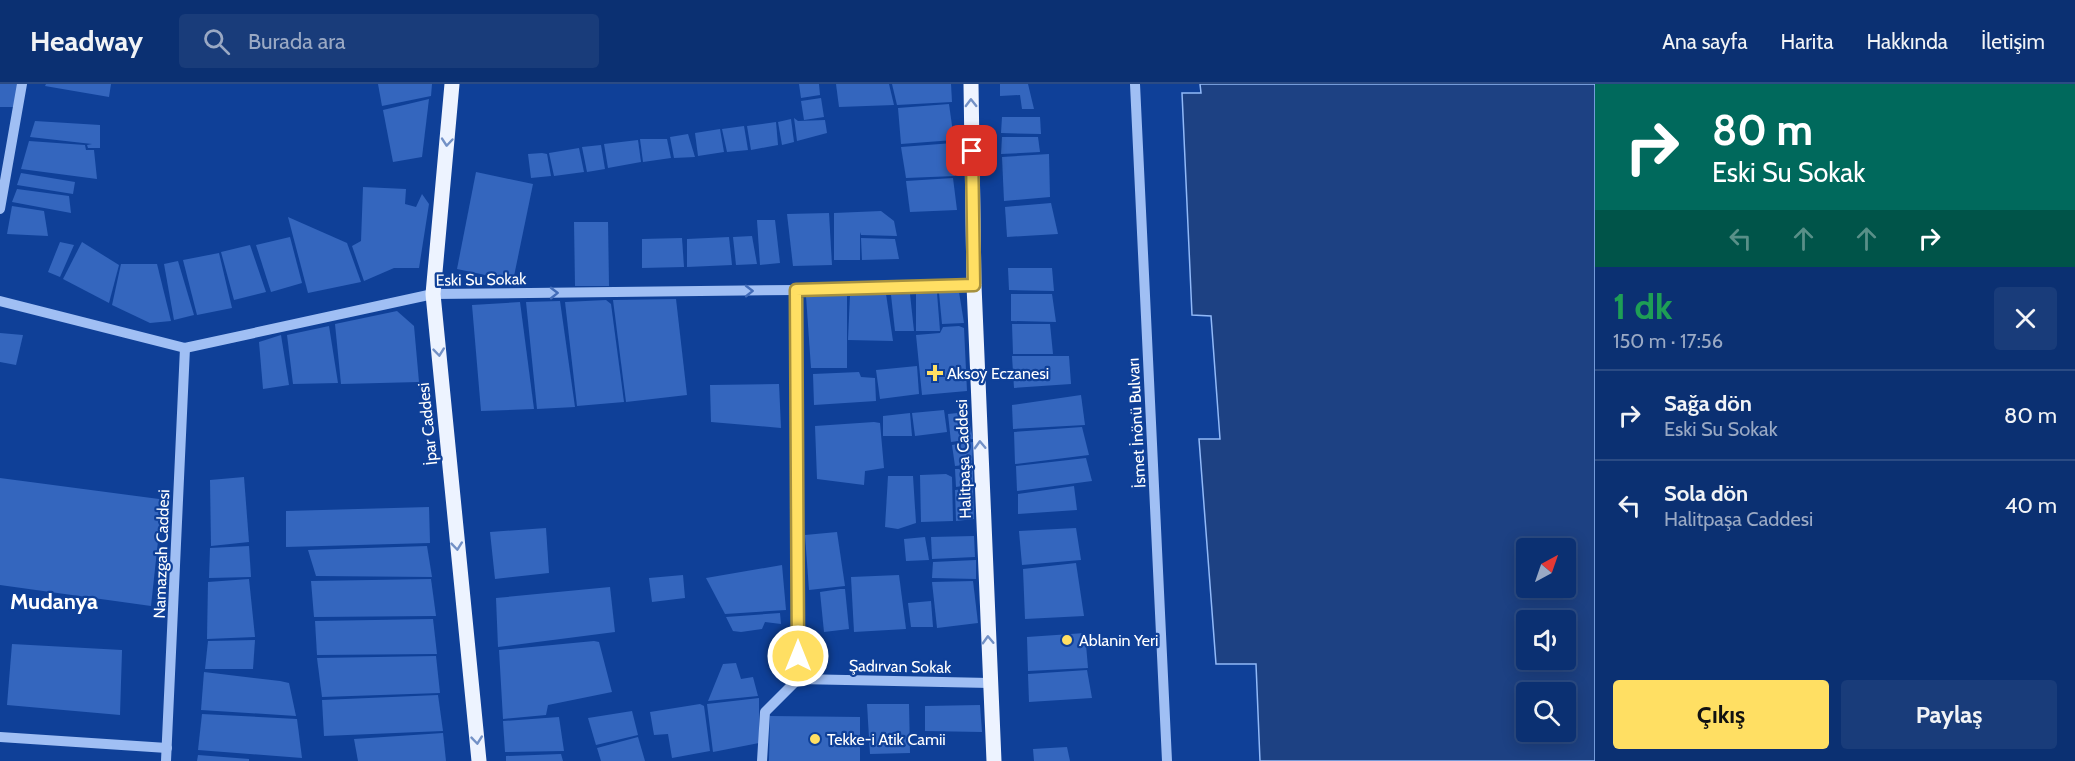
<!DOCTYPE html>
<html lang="tr">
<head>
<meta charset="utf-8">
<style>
  body { margin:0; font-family:Cabin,sans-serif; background:#193c7a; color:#f1f3f6; height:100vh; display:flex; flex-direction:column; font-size:22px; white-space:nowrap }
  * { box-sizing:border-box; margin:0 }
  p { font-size:20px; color:#9aa9c4 }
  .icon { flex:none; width:33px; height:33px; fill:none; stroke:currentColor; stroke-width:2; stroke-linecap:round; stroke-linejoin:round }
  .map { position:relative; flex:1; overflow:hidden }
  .sheet { display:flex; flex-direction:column; background:#0b3072; width:480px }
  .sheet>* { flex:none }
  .banner { background:#00695c; color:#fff; overflow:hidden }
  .needle { width:39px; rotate:40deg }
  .fabs { position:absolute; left:1516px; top:454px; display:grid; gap:12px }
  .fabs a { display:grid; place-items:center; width:60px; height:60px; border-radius:6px; background:#0b3072; box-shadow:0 3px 15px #0003,0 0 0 2px #2b4b84; font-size:30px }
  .pin { position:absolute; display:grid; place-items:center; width:51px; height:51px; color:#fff; margin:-26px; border-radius:12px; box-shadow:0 3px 9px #0006 }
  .me { position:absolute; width:66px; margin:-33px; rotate:0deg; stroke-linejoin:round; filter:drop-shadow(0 0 4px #0008) }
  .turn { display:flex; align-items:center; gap:21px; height:126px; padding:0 18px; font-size:27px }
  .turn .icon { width:78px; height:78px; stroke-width:2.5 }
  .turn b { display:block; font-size:42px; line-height:51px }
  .lanes { display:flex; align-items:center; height:57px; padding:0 18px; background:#0003; justify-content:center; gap:30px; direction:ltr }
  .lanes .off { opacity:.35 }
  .round { display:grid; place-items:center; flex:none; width:63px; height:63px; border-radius:6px; background:#193c7a }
  .overview { display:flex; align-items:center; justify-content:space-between; height:102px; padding:0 18px }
  h1 { font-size:36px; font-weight:700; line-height:45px; color:#1e9e55 }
  .cta { display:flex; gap:12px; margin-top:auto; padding:12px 18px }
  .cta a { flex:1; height:69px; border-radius:6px; background:#ffdf63; color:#111; font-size:24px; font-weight:700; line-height:69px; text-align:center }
  .cta a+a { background:#193c7a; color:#f1f3f6 }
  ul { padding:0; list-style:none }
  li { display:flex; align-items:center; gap:18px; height:90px; padding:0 18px; border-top:2px solid #2b4b84 }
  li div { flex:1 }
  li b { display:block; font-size:22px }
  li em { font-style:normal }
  header { display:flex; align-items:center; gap:36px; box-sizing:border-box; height:84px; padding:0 30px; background:#0b3072; border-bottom:2px solid #2b4b84 }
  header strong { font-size:28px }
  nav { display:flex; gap:33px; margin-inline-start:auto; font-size:21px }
  .search { width:420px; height:54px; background:#193c7a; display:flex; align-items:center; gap:15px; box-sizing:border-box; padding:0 21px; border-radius:6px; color:#9aa9c4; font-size:22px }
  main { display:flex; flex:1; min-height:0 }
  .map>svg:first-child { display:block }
  .water { fill:#1d4183; stroke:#91b9f8; stroke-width:1.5; fill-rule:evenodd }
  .building { fill:#3466be }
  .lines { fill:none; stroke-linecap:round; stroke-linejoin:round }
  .minor { stroke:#a0bff4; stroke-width:10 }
  .major { stroke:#edf3ff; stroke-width:15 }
  .oneway { stroke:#7391c6 }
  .oneway2 { stroke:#426cb8 }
  .route-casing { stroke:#a69140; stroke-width:15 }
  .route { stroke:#ffdf63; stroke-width:10 }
  .poi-dot { fill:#ffdf63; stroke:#0f4098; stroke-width:2 }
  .labels { text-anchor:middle; stroke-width:4.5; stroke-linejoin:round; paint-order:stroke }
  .street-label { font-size:16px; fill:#fff; stroke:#0f4098 }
  .poi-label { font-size:16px; fill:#fff; stroke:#0f4098; text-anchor:start }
  .district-label { font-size:22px; font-weight:bold; fill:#fff; stroke:#0f4098 }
</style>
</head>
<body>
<header>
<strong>Headway</strong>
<div class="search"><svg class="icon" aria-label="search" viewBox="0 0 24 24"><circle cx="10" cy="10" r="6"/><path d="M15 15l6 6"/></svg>Burada ara</div>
<nav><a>Ana sayfa</a><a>Harita</a><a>Hakkında</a><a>İletişim</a></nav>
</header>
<main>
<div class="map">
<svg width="1595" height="677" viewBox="0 0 1595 677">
  <rect width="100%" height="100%" fill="#0f4098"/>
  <path class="water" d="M 1200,0 L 1595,0 L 1595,677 L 1260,677 L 1256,580 L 1216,580 L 1199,355 L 1220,355 L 1211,232 L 1192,231 L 1182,9 L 1201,9 ZM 1527,465 L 1566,465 L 1566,504 L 1527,504 ZM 1527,537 L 1566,537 L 1566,576 L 1527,576 ZM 1527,609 L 1566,609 L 1566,648 L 1527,648 Z"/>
  <g class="building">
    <polygon points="0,0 18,0 15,23 0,23"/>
    <polygon points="46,0 111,0 109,13 45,2"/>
    <polygon points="378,0 432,0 431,12 382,22"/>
    <polygon points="799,0 819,0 820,11 801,14"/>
    <polygon points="836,0 889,0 894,21 839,23"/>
    <polygon points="892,0 951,0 952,18 897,21"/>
    <polygon points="1000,0 1028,0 1034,25 1022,25 1020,11 1000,12"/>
    <polygon points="821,14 824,33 804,36 801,17"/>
    <polygon points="429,15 422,73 393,78 383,26"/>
    <polygon points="949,20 954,56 901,60 898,24"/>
    <polygon points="1002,33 1040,33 1041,50 1001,49"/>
    <polygon points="794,34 798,37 825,36 827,49 797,57"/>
    <polygon points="791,35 794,58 782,61 778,38"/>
    <polygon points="35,37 100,41 100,64 88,64 87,61 92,60 30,53"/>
    <polygon points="776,38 778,61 751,66 747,42"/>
    <polygon points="744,42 748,66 727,68 722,45"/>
    <polygon points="720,45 724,68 698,72 695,49"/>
    <polygon points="688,50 695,73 674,74 670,53"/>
    <polygon points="1002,53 1038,53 1040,68 1001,70"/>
    <polygon points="640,55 667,55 671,74 643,78"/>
    <polygon points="638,56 641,78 608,84 604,60"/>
    <polygon points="29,57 85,61 86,66 94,66 97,95 21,85"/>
    <polygon points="953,59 955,92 906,94 901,63"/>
    <polygon points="601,61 605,85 587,88 582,63"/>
    <polygon points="579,64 584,88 554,92 549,69"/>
    <polygon points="542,69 547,70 551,92 531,94 528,70"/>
    <polygon points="1049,70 1050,113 1004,117 1002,73"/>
    <polygon points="476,88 533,100 513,197 457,185"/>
    <polygon points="21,89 75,98 73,110 17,101"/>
    <polygon points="953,94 957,126 910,128 906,97"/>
    <polygon points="363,103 406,105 405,120 416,123 422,110 429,120 419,184 394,184 364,197 352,162 361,157"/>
    <polygon points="17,105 69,112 71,129 12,118"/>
    <polygon points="1051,119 1058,150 1007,153 1005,123"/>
    <polygon points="12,122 44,127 48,152 7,150"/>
    <polygon points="881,127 894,137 897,152 861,151 860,148 860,176 834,176 834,129"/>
    <polygon points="829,129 832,181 793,182 787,130"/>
    <polygon points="288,133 347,159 361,198 308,209"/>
    <polygon points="757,136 775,136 780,179 760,181"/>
    <polygon points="574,138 608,138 609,202 575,202"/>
    <polygon points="752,152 757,180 736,181 733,153"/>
    <polygon points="290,153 302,199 271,208 256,161"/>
    <polygon points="729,153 732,181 687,183 687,155"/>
    <polygon points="682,154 684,183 642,184 642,155"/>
    <polygon points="861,154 895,155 899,175 862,176"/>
    <polygon points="60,158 74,161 60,193 48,188"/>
    <polygon points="82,158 119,181 109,219 63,195"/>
    <polygon points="250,161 266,208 234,216 221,168"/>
    <polygon points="219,169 232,224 197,231 183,176"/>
    <polygon points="178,177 194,231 174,236 164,180"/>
    <polygon points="121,180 157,180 171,237 150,239 112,221"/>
    <polygon points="1008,184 1052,184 1054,207 1009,206"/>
    <polygon points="959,208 964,239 942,240 939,209"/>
    <polygon points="937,209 940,247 916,247 916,210"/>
    <polygon points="886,210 893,257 848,256 850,211"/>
    <polygon points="910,210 914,247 895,247 891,211"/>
    <polygon points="1011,210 1052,210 1056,238 1011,237"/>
    <polygon points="847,211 847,284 811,284 806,212"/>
    <polygon points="676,215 687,311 626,318 613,216"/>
    <polygon points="606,216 611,220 624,318 577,322 565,218"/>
    <polygon points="560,217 575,323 537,325 526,218"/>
    <polygon points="520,218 534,325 481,327 472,221"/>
    <polygon points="397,227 414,242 419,298 341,300 335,240"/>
    <polygon points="1012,240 1050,240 1053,270 1013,270"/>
    <polygon points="329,242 338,299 293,300 287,251"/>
    <polygon points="959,242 964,244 967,307 922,311 916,251 940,249 943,243"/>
    <polygon points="0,249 23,251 16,281 0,278"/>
    <polygon points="281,251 289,301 263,305 259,258"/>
    <polygon points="1012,272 1069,272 1071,300 1014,304"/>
    <polygon points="917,282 919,310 880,315 876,286"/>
    <polygon points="859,288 861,293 875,294 876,317 814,321 813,290"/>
    <polygon points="779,300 781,344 711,338 710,301"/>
    <polygon points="1081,311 1085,341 1013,345 1012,321"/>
    <polygon points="944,326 947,348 915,352 912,329"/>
    <polygon points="967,328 973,355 951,358 948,330"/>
    <polygon points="910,329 912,352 883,352 883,332"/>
    <polygon points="874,338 880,339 884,384 865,387 864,401 817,395 815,342"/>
    <polygon points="1082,343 1089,371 1015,380 1014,348"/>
    <polygon points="973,358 972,380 955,382 952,361"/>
    <polygon points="1086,374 1092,397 1017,407 1016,382"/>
    <polygon points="955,385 973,385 973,400 956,403"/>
    <polygon points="946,390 952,393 953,437 921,438 920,391"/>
    <polygon points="888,392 913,392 916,439 898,445 885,443"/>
    <polygon points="244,393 249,458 211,462 210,396"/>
    <polygon points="0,394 159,415 162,420 151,522 0,501"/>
    <polygon points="1074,402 1077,426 1018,430 1018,410"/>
    <polygon points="973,404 974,435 956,437 955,406"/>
    <polygon points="429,423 430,459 286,463 286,427"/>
    <polygon points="546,444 549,489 495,495 490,448"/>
    <polygon points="1076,444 1081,476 1022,481 1019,447"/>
    <polygon points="837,448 845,502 809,506 805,451"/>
    <polygon points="974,452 975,473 932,475 931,453"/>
    <polygon points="925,453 929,476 906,477 904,455"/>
    <polygon points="249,462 251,493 209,494 210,464"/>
    <polygon points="427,462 432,493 316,492 308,466"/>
    <polygon points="976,476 976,495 932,494 933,478"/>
    <polygon points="1076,479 1084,532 1025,535 1023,485"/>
    <polygon points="782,481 786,526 725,530 706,494"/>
    <polygon points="683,491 685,514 652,518 649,494"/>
    <polygon points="899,491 906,545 854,548 851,493"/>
    <polygon points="249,495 255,553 207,555 208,498"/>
    <polygon points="431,495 436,532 314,533 311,497"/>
    <polygon points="973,497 978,539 937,544 932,498"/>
    <polygon points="610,503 615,548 498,563 496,514"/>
    <polygon points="840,505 845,505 849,545 824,548 820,508"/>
    <polygon points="931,517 933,543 911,543 908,519"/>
    <polygon points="780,529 781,540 765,538 762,545 741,548 733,547 726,533"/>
    <polygon points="433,535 437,570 317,571 315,537"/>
    <polygon points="1085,549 1088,584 1028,587 1027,553"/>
    <polygon points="255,556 253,585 205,585 208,557"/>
    <polygon points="594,557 599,558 612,608 548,621 546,631 503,635 499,566"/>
    <polygon points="12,560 122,566 120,631 7,621"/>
    <polygon points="436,572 440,609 322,613 317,574"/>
    <polygon points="736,579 741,595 753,593 758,612 708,617 723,580"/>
    <polygon points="1087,586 1092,614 1029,618 1028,590"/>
    <polygon points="204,588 280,597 289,599 296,632 201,626"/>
    <polygon points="438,611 443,647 324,652 322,616"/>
    <polygon points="759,614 759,659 713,668 707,620"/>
    <polygon points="700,620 704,622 710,667 672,674 668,650 654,651 650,628"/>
    <polygon points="867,620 909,620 910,669 870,670"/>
    <polygon points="980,621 982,648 925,647 925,622"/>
    <polygon points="632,627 638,651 596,661 588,634"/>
    <polygon points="202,630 297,635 302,674 198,666"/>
    <polygon points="770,632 860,633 860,677 769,677"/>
    <polygon points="559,633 564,667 505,668 503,637"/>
    <polygon points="443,649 446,677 358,677 354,655"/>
    <polygon points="638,653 645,677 601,677 597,664"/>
    <polygon points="1067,663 1070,677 1034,677 1033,665"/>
    <polygon points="561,670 563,677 506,677 506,672"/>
    <polygon points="198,671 249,675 249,677 197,677"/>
  </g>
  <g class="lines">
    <g class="minor">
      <polyline points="1135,0 1167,677"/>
      <polyline points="0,125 22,0"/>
      <polyline points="796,206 798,595"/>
      <polyline points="0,217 185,264 433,210 796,206 974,201"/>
      <polyline points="0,653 167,664"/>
      <polyline points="166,677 185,264"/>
      <polyline points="762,677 765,628 798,595 990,599"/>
    </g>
    <g class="major">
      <polyline points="452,0 433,210 479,677"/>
      <polyline points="971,0 974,201 994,677"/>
    </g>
  </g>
  <defs><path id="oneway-chevron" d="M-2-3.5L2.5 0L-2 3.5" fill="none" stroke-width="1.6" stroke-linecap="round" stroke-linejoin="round" transform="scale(1.5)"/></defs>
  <g class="oneway">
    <use href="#oneway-chevron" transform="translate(971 19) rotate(-91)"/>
    <use href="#oneway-chevron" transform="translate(447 58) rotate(95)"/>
    <use href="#oneway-chevron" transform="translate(439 268) rotate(84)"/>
    <use href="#oneway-chevron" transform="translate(980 361) rotate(-92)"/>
    <use href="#oneway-chevron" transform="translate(457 462) rotate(84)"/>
    <use href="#oneway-chevron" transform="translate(988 556) rotate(-92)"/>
    <use href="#oneway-chevron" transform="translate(477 656) rotate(84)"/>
  </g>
  <g class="oneway2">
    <use href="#oneway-chevron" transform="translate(749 207) rotate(-1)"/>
    <use href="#oneway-chevron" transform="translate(554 209) rotate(-1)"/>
  </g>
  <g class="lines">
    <g class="route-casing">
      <polyline id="route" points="798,572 796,206 974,201 972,67"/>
    </g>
    <use href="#route" class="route"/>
  </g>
  <g class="poi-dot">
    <path d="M932 280h6v6h6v6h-6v6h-6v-6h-6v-6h6z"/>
    <circle cx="1067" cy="556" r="6"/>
    <circle cx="815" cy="655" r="6"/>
  </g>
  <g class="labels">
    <g class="street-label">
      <text transform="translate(481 195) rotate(-1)" y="6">Eski Su Sokak</text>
      <text transform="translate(1136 339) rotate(-93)" y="6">İsmet İnönü Bulvarı</text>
      <text transform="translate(427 340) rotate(-96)" y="6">İpar Caddesi</text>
      <text transform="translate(963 375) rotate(-92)" y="6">Halitpaşa Caddesi</text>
      <text transform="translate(161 470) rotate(-88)" y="6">Namazgah Caddesi</text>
      <text transform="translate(900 582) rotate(1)" y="6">Şadırvan Sokak</text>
    </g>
    <g class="poi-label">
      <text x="947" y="295">Aksoy Eczanesi</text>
      <text x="1079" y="562">Ablanin Yeri</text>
      <text x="827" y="661">Tekke-i Atik Camii</text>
    </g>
    <g class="district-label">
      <text x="54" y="525">Mudanya</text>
    </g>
  </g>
</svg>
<div class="fabs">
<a><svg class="needle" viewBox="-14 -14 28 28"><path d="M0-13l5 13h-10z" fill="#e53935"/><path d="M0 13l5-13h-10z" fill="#9aa9c4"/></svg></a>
<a><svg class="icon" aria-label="sound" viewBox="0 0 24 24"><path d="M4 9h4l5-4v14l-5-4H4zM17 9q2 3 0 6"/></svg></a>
<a><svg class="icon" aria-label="search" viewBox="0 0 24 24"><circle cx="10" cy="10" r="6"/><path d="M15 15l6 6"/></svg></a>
</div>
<div class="pin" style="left:972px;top:67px;background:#d93025"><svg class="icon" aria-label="arrive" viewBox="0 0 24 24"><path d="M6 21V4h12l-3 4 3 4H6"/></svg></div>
<svg class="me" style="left:798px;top:572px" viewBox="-20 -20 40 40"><circle r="17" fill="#ffdf63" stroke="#fff" stroke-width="3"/><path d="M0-11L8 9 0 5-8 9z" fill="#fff"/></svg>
</div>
<section class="sheet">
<div class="banner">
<div class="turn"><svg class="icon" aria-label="right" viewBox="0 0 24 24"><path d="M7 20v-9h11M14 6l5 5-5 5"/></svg><div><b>80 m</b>Eski Su Sokak</div></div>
<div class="lanes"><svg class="icon off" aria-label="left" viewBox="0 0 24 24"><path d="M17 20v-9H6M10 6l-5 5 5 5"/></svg><svg class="icon off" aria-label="ahead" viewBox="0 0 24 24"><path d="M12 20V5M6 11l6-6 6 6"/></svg><svg class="icon off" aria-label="ahead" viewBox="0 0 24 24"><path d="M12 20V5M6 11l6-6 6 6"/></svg><svg class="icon" aria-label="right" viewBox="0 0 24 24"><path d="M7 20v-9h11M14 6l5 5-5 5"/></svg></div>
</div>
<div class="overview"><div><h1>1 dk</h1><p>150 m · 17:56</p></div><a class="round"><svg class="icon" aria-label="close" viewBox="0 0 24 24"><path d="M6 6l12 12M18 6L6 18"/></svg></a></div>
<ul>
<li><svg class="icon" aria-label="right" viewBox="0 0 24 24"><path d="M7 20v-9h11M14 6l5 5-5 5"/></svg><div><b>Sağa dön</b><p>Eski Su Sokak</p></div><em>80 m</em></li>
<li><svg class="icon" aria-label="left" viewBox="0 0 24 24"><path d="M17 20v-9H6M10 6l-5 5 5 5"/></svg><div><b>Sola dön</b><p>Halitpaşa Caddesi</p></div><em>40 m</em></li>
</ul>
<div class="cta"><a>Çıkış</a><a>Paylaş</a></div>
</section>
</main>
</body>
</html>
